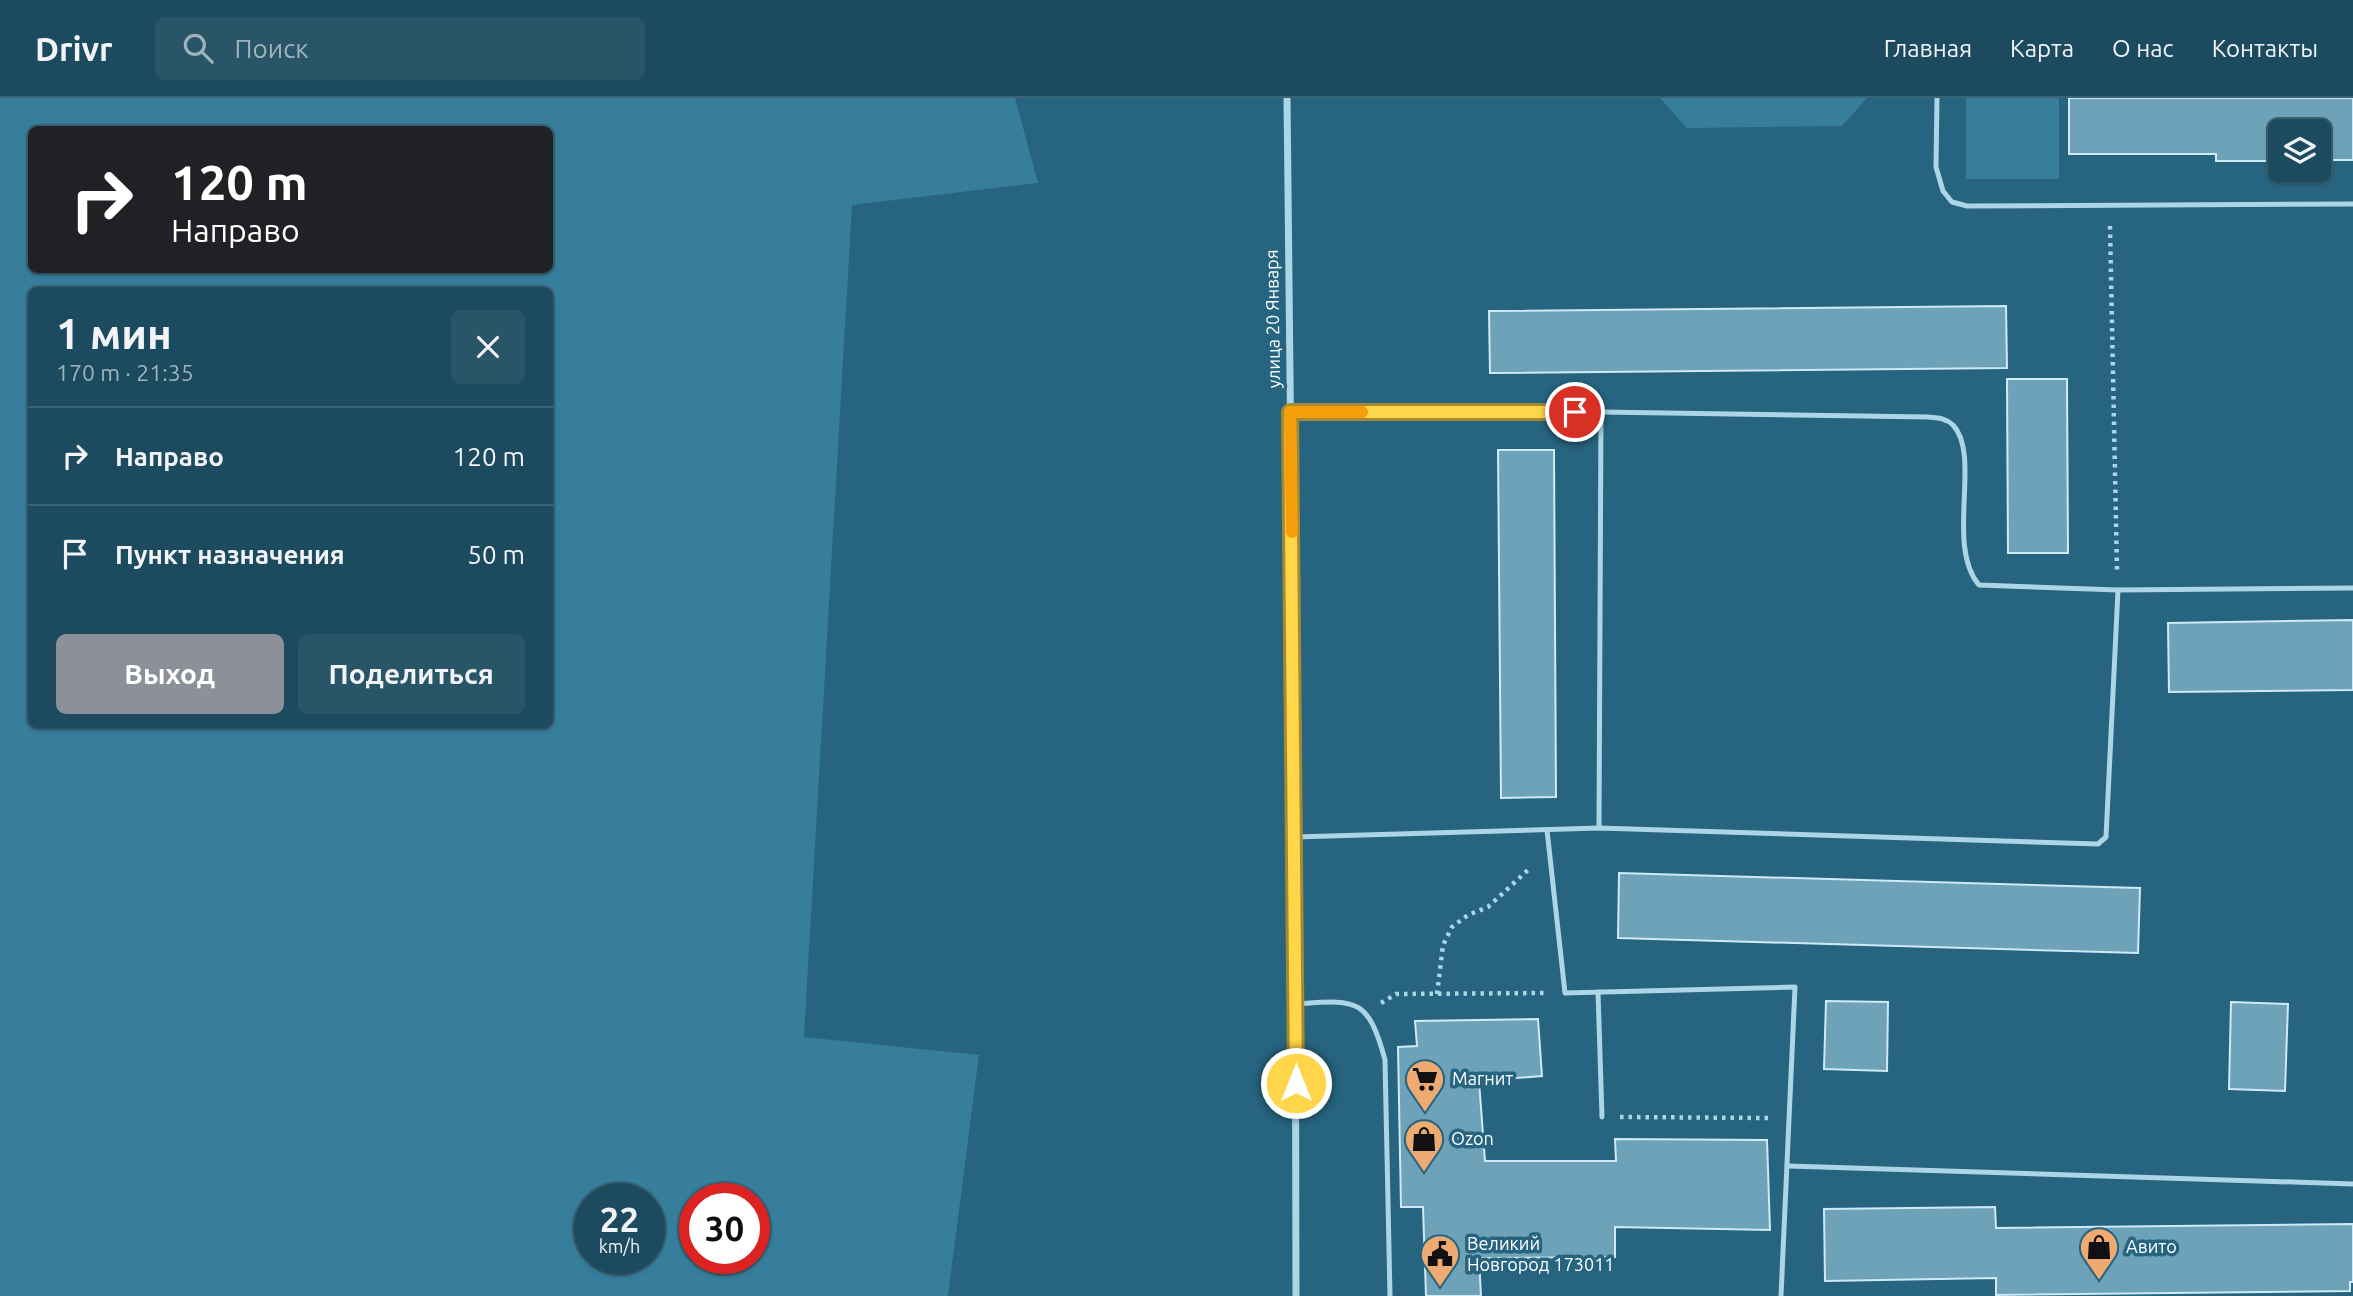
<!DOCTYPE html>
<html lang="ru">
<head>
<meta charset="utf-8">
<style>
  body { margin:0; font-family:Ubuntu,sans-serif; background:#295568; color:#f1f3f6; height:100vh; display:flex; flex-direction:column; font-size:26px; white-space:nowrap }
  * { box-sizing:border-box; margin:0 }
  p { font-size:23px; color:#a0b3bd }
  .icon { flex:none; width:38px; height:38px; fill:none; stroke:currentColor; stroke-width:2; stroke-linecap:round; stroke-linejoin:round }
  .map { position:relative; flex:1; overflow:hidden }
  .drawer { position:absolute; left:28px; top:189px; width:525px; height:441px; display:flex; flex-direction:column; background:#1c4b5f; border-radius:10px; box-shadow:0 2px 5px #0004,0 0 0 2px #3a6374 }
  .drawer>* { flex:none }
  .hud { position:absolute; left:28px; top:28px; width:525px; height:147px; border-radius:10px; box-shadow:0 2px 5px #0004,0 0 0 2px #3a6374; background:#202124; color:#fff; overflow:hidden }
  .fabs { position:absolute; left:2268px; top:21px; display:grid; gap:14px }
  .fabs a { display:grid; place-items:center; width:63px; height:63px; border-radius:10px; background:#1c4b5f; box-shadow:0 2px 5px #0004,0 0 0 2px #3a6374; font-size:35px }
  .speed { position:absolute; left:574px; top:1085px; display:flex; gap:14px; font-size:35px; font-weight:700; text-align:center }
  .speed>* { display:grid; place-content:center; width:91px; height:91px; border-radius:50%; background:#1c4b5f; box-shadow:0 2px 5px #0004,0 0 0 2px #3a6374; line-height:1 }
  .speed small { font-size:18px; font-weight:400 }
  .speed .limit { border:10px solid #d22; background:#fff; color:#111 }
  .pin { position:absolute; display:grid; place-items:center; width:60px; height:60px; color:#fff; margin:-30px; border:4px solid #fff; border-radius:50%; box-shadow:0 2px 7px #0007 }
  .me { position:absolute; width:77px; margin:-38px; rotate:0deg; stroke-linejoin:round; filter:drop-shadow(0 0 5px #0008) }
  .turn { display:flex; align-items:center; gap:24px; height:147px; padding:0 28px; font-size:32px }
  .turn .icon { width:91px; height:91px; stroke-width:2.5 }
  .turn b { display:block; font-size:49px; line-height:60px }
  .round { display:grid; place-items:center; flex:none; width:74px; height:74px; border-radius:10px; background:#295568 }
  .headline { display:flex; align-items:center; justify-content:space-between; height:119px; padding:0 28px }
  h1 { font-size:42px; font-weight:600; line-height:52px }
  .button { display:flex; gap:14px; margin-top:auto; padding:14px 28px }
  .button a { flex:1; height:80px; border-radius:10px; background:#8c9099; color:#fff; font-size:28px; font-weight:600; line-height:80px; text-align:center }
  .button a+a { background:#295568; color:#f1f3f6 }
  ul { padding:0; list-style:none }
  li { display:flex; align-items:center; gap:21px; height:98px; padding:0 28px; border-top:2px solid #3a6374 }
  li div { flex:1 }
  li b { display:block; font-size:26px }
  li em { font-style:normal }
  header { display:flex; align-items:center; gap:42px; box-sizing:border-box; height:98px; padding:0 35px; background:#1c4b5f; border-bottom:2px solid #3a6374 }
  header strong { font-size:33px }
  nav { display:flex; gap:38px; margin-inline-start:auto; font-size:24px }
  .search { width:490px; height:63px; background:#295568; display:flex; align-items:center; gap:18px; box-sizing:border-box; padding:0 24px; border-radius:10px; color:#a0b3bd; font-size:26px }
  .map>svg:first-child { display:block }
  .green { fill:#367e9b; fill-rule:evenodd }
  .building { fill:#6ea2b8; stroke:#cfeaf5; stroke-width:2 }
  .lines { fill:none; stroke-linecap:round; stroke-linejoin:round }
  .path { stroke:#acd5e6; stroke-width:4.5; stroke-dasharray:3.5 5; stroke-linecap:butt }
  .service { stroke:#acd5e6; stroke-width:5 }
  .minor { stroke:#acd5e6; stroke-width:7 }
  .route-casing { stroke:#a68a30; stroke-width:18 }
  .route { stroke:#ffd54a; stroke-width:12 }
  .slow { stroke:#f59e0b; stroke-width:12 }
  .labels { text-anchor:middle; stroke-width:7; stroke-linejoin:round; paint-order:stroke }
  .street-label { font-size:18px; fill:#fff; stroke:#26647f }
  .poi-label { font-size:18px; fill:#fff; stroke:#26647f; text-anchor:start }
</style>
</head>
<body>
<header>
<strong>Drivr</strong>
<div class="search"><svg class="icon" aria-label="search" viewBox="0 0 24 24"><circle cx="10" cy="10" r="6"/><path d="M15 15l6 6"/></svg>Поиск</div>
<nav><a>Главная</a><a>Карта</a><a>О нас</a><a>Контакты</a></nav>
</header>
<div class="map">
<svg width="2353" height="1198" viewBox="0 0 2353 1198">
  <rect width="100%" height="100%" fill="#26647f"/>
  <g class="green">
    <path d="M 0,0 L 1015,0 L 1038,85 L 852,107 L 804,939 L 979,957 L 948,1198 L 0,1198 ZM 32,32 L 550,32 L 550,172 L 32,172 ZM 550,192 L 550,626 L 32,626 L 32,192 ZM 590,1101 L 649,1101 L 649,1160 L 590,1160 ZM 695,1101 L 754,1101 L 754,1160 L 695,1160 Z"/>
    <polygon points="1660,0 1867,0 1842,28 1687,30"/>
    <rect x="1966" y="0" width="93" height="81"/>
  </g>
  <g class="building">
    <polygon points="2069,0 2353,0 2353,62 2319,62 2319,33 2280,33 2280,63 2216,63 2216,56 2069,56"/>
    <polygon points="2006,208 2007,270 1490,275 1489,213"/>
    <polygon points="2007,281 2067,281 2068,455 2008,455"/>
    <polygon points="1498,352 1554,352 1556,699 1501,700"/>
    <polygon points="2353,522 2353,592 2169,594 2168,525"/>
    <polygon points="1619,775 2140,790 2138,855 1618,840"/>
    <polygon points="1826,903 1888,904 1887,973 1824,971"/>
    <polygon points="2231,904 2288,906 2285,993 2229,991"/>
    <polygon points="1538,921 1542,978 1479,983 1485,1063 1616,1063 1615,1041 1767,1042 1770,1132 1615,1129 1615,1159 1479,1160 1481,1198 1426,1198 1423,1109 1401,1109 1398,949 1417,948 1415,923"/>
    <polygon points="1995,1109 1996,1130 2353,1126 2353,1184 2350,1184 2350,1193 1996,1197 1996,1180 1825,1183 1824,1111"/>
  </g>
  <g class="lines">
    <g class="path">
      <polyline points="2110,128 2117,473"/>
      <polyline points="1437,896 1443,847 1452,829 1468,817 1488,809 1529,771"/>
      <polyline points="1381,905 1396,896 1545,895"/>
      <polyline points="1620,1019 1769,1020"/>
    </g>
    <g class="service">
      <polyline points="1937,0 1936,69 1943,93 1952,104 1967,108 2353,106"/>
      <polyline points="1291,314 1601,314 1599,730"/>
      <polyline points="2118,492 2353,490"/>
      <polyline points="1547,732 1565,895 1795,889 1781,1198"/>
      <path d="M 1295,739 L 1599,730 L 2098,746 L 2106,739 L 2118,492 L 1979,487 C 1945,447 1982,358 1953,327 C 1946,320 1937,320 1928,319 L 1601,314"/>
      <polyline points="1598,894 1602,1019"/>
      <path d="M 1296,906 C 1355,902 1368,898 1385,962 L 1390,1198"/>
      <polyline points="1789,1068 2353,1086"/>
    </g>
    <polyline class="minor" points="1287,0 1295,739 1296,1198"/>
  </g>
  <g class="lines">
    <g class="route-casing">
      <polyline id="route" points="1296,985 1290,314 1575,314"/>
    </g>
    <use href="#route" class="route"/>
    <polyline class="slow" points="1292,434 1290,314 1362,314"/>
  </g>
  <defs>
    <g id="supermarket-pin" transform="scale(2.0125)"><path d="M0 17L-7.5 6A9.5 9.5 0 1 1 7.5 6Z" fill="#efaa71" stroke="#26647f"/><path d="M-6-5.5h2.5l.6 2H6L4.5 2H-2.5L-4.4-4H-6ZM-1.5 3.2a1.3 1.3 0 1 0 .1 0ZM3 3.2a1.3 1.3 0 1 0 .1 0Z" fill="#111"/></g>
    <g id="shop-pin" transform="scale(2.0125)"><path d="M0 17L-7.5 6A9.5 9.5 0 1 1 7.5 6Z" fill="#efaa71" stroke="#26647f"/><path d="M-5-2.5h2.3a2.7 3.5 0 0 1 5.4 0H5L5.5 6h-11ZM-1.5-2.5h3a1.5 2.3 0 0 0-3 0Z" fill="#111"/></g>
    <g id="civic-pin" transform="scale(2.0125)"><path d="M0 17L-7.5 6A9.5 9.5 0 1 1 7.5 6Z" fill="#efaa71" stroke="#26647f"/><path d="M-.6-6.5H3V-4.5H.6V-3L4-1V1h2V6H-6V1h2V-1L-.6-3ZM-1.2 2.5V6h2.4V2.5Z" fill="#111"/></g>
  </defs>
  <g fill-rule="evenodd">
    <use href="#supermarket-pin" x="1425" y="981"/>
    <use href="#shop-pin" x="1424" y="1041"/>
    <use href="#shop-pin" x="2099" y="1149"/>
    <use href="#civic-pin" x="1440" y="1156"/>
  </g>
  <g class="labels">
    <g class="street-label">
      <text transform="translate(1273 221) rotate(-91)" y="6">улица 20 Января</text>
    </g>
    <g class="poi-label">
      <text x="1452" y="987">Магнит</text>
      <text x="1451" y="1047">Ozon</text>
      <text x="1467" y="1152">Великий<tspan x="1467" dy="21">Новгород 173011</tspan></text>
      <text x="2126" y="1155">Авито</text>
    </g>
  </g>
</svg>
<div class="fabs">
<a><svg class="icon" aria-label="layers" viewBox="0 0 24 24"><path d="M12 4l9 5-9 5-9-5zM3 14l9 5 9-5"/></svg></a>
</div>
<div class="speed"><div>22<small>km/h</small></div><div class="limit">30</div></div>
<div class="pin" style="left:1575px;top:314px;background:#d93025"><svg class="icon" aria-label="arrive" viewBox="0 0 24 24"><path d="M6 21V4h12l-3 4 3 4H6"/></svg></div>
<svg class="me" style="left:1296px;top:985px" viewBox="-20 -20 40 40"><circle r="17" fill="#ffd54a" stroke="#fff" stroke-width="3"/><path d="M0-11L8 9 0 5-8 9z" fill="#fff"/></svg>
<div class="hud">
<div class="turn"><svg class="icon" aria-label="right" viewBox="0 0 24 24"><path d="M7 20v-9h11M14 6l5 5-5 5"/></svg><div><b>120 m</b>Направо</div></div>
</div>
<section class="drawer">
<div class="headline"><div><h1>1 мин</h1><p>170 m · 21:35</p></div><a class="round"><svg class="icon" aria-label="close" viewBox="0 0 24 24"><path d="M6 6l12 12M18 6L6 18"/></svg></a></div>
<ul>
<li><svg class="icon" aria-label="right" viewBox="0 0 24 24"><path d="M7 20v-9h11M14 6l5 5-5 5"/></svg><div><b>Направо</b></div><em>120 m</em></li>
<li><svg class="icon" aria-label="arrive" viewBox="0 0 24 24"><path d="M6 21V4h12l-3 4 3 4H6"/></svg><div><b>Пункт назначения</b></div><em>50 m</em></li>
</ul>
<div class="button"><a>Выход</a><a>Поделиться</a></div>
</section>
</div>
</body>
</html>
